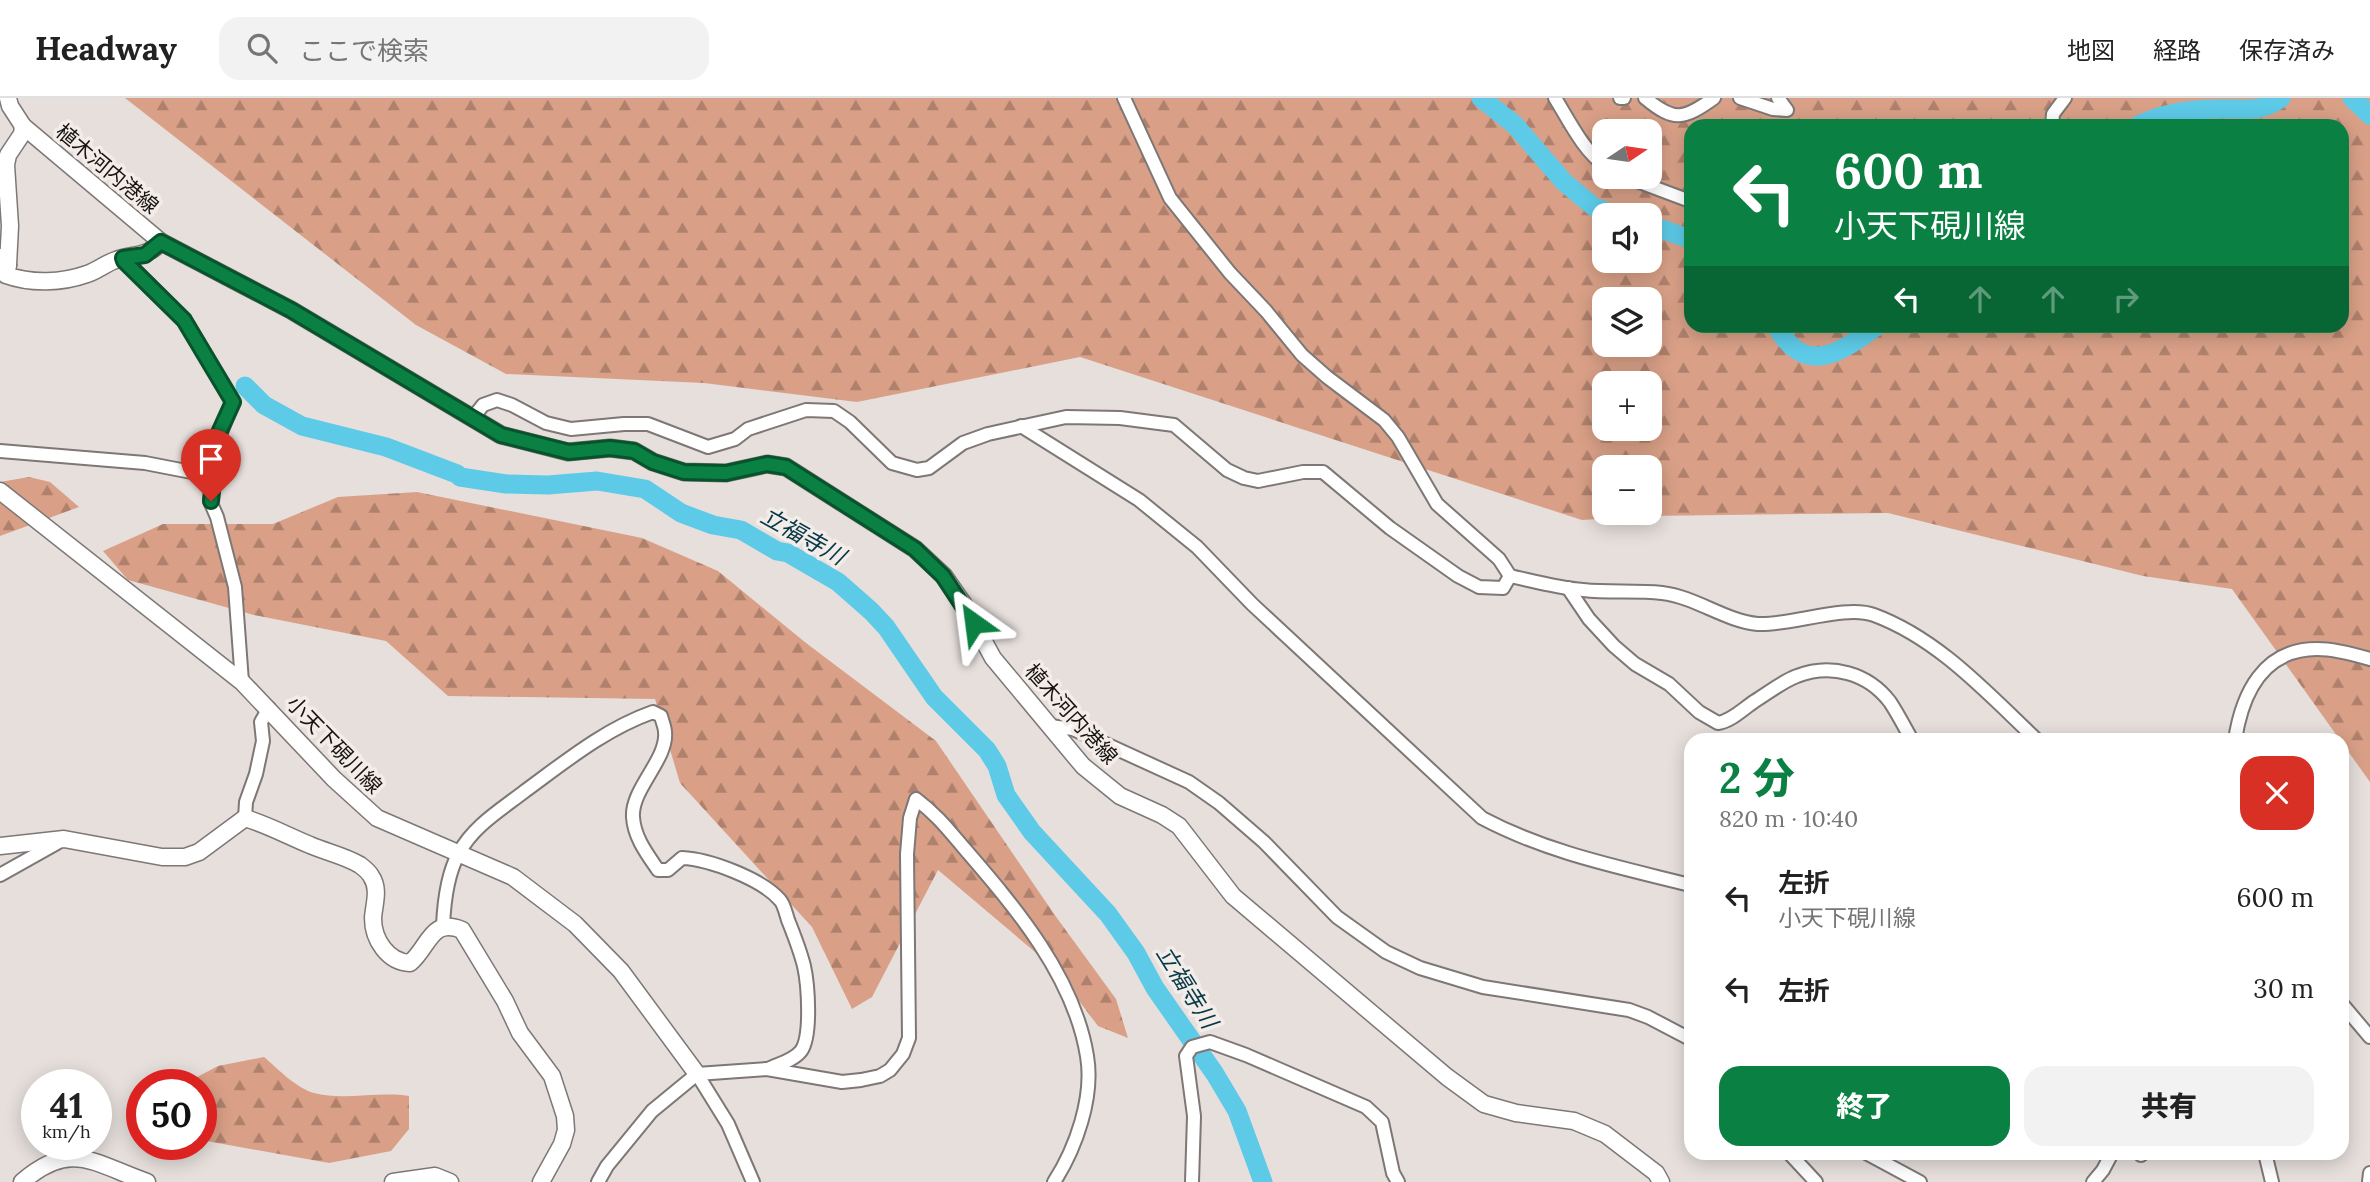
<!DOCTYPE html>
<html lang="ja">
<head>
<meta charset="utf-8">
<style>
  body { margin:0; font-family:Lora,"Noto Sans JP",serif; background:#f2f2f2; color:#222; height:100vh; display:flex; flex-direction:column; font-size:26px; white-space:nowrap }
  * { box-sizing:border-box; margin:0 }
  p { font-size:23px; color:#767676 }
  .icon { flex:none; width:38px; height:38px; fill:none; stroke:currentColor; stroke-width:2; stroke-linecap:round; stroke-linejoin:round }
  .map { position:relative; flex:1; overflow:hidden }
  .details { position:absolute; left:1684px; top:635px; width:665px; height:427px; display:flex; flex-direction:column; background:#fff; border-radius:21px; box-shadow:0 4px 18px #0003 }
  .details>* { flex:none }
  .banner { position:absolute; left:1684px; top:21px; width:665px; height:214px; border-radius:21px; box-shadow:0 4px 18px #0003; background:#0b8043; color:#fff; overflow:hidden }
  .needle { width:46px; rotate:77deg }
  .tools { position:absolute; left:1592px; top:21px; display:grid; gap:14px }
  .tools a { display:grid; place-items:center; width:70px; height:70px; border-radius:14px; background:#fff; box-shadow:0 4px 18px #0003; font-size:35px }
  .speed { position:absolute; left:21px; top:971px; display:flex; gap:14px; font-size:35px; font-weight:700; text-align:center }
  .speed>* { display:grid; place-content:center; width:91px; height:91px; border-radius:50%; background:#fff; box-shadow:0 4px 18px #0003; line-height:1 }
  .speed small { font-size:18px; font-weight:400 }
  .speed .limit { border:10px solid #d22; background:#fff; color:#111 }
  .pin { position:absolute; display:grid; place-items:center; width:60px; height:60px; color:#fff; margin:-72px -30px; border-radius:50% 50% 50% 0; rotate:-45deg; box-shadow:0 0 7px #0007 }
  .pin .icon { rotate:45deg }
  .me { position:absolute; width:77px; margin:-38px; rotate:329deg; stroke-linejoin:round; filter:drop-shadow(0 0 5px #0008) }
  .turn { display:flex; align-items:center; gap:24px; height:147px; padding:0 35px; font-size:32px }
  .turn .icon { width:91px; height:91px; stroke-width:2.5 }
  .turn b { display:block; font-size:49px; line-height:60px }
  .lanes { display:flex; align-items:center; height:66px; padding:0 35px; background:#0003; justify-content:center; gap:35px; direction:ltr }
  .lanes .off { opacity:.35 }
  .round { display:grid; place-items:center; flex:none; width:74px; height:74px; border-radius:21px; background:#f2f2f2 }
  .headline { display:flex; align-items:center; justify-content:space-between; height:119px; padding:0 35px }
  h1 { font-size:42px; font-weight:800; line-height:52px; color:#0b8043 }
  .cta { display:flex; gap:14px; margin-top:auto; padding:14px 35px }
  .cta a { flex:1; height:80px; border-radius:21px; background:#0b8043; color:#fff; font-size:28px; font-weight:800; line-height:80px; text-align:center }
  .cta a+a { background:#f2f2f2; color:#222 }
  ul { padding:0; list-style:none }
  li { display:flex; align-items:center; gap:21px; height:91px; padding:0 35px }
  li div { flex:1 }
  li b { display:block; font-size:26px }
  li em { font-style:normal }
  header { display:flex; align-items:center; gap:42px; box-sizing:border-box; height:98px; padding:0 35px; background:#fff; border-bottom:2px solid #e0e0e0 }
  header strong { font-size:33px }
  nav { display:flex; gap:38px; margin-inline-start:auto; font-size:24px }
  .search { width:490px; height:63px; background:#f2f2f2; display:flex; align-items:center; gap:18px; box-sizing:border-box; padding:0 24px; border-radius:21px; color:#767676; font-size:26px }
  .map>svg:first-child { display:block }
  .forest { fill:url(#forest-firs); fill-rule:evenodd }
  .lines { fill:none; stroke-linecap:round; stroke-linejoin:round }
  .river { stroke:#5dcae7; stroke-width:19 }
  .minor-casing { stroke:#7d7775; stroke-width:16 }
  .major-casing { stroke:#7d7775; stroke-width:19 }
  .minor { stroke:#fff; stroke-width:12 }
  .major { stroke:#fff; stroke-width:16 }
  .route-casing { stroke:#07532c; stroke-width:18 }
  .route { stroke:#0b8043; stroke-width:12 }
  .labels { text-anchor:middle; stroke-width:7; stroke-linejoin:round; paint-order:stroke }
  .street-label { font-size:21px; fill:#161413; stroke:#f3ece9 }
  .water-label { font-size:23px; font-style:italic; fill:#043945; stroke:#f3ece9 }
</style>
</head>
<body>
<header>
<strong>Headway</strong>
<div class="search"><svg class="icon" aria-label="search" viewBox="0 0 24 24"><circle cx="10" cy="10" r="6"/><path d="M15 15l6 6"/></svg>ここで検索</div>
<nav><a>地図</a><a>経路</a><a>保存済み</a></nav>
</header>
<div class="map">
<svg width="2370" height="1084" viewBox="0 0 2370 1084">
  <defs>
    <pattern id="forest-firs" width="22" height="20" patternUnits="userSpaceOnUse" patternTransform="scale(1.75)"><rect width="22" height="20" fill="#d9a087"/><path d="M5 1l3.5 6h-7zM16 11l3.5 6h-7z" fill="#af816d"/></pattern>
  </defs>
  <rect width="100%" height="100%" fill="#e6dfdc"/>
  <g class="forest">
    <path d="M 125,0 L 2370,0 L 2370,684 L 2232,491 L 2143,478 L 1888,415 L 1647,418 L 1582,422 L 1080,259 L 857,304 L 704,285 L 506,276 L 416,227 ZM 1690,28 L 2342,28 L 2342,228 L 1690,228 ZM 1605,33 L 1650,33 L 1650,79 L 1605,79 ZM 1605,117 L 1650,117 L 1650,163 L 1605,163 ZM 1605,201 L 1650,201 L 1650,247 L 1605,247 ZM 1605,285 L 1650,285 L 1650,331 L 1605,331 ZM 1605,369 L 1650,369 L 1650,415 L 1605,415 Z"/>
    <polygon points="29,379 50,384 79,409 0,438 0,384"/>
    <polygon points="417,394 642,440 718,473 806,545 936,643 1054,816 1116,901 1128,940 1098,928 1054,870 938,772 872,899 852,911 812,829 680,685 655,601 448,598 386,543 254,517 128,482 103,453 163,426 273,426 338,399"/>
    <path d="M 264,959 C 278,971 296,990 314,995 C 344,1003 378,993 409,998 L 409,1031 L 391,1053 L 329,1065 L 201,1042 L 201,987 L 182,987 L 218,968 Z"/>
  </g>
  <g class="lines">
    <g class="river">
      <polyline points="1481,0 1515,27 1564,84 1594,109 1615,117"/>
      <polyline points="2352,0 2370,17"/>
      <path d="M 2137,28 C 2162,15 2190,11 2218,11 C 2242,10 2260,16 2281,0"/>
      <polyline points="1650,127 1690,141"/>
      <path d="M 1776,228 C 1806,280 1841,254 1877,228"/>
      <polyline points="245,288 264,307 302,328 386,349 457,376 460,379 506,386 548,387 597,383 645,391 681,415 713,427 741,432 777,453 788,455 838,484 871,513 886,529 934,599 987,652 997,668 1006,697 1032,734 1108,816 1136,855 1155,890 1215,976 1237,1013 1263,1084"/>
    </g>
    <g class="minor-casing">
      <g id="minor">
        <path d="M 1124,0 L 1170,100 L 1230,175 L 1266,213 L 1302,257 L 1327,279 L 1384,322 L 1398,339 L 1437,406 L 1499,461 L 1510,478 C 1533,483 1558,490 1583,492 C 1609,495 1636,492 1662,495 C 1696,499 1725,523 1758,526 C 1789,528 1846,506 1874,517 C 1939,541 1988,596 2037,642"/>
        <path d="M 1555,0 C 1567,19 1585,56 1605,67"/>
        <polyline points="1620,0 1624,0"/>
        <path d="M 1645,0 C 1674,24 1683,22 1714,0"/>
        <polyline points="1740,0 1773,11 1787,12 1778,0"/>
        <polyline points="2052,28 2053,16 2065,0"/>
        <polyline points="1626,79 1690,103"/>
        <polyline points="123,160 185,222 233,304 217,344 210,403 217,419 235,489 242,584"/>
        <polyline points="472,321 483,307 497,302 512,307 546,325 571,331 624,326 648,326 708,349 735,341 748,331 806,312 834,313 850,324 892,365 917,372 929,370 963,345 988,336 1066,319 1120,320 1174,327 1227,372 1244,380 1258,383 1303,374 1323,374 1390,430 1458,478 1479,489 1503,490 1510,478"/>
        <path d="M 1021,328 L 1139,402 L 1197,449 L 1252,506 L 1482,720 C 1548,755 1619,769 1690,787"/>
        <polyline points="0,353 145,365 212,378"/>
        <path d="M 1568,490 L 1589,521 L 1614,548 L 1635,566 L 1669,586 L 1699,614 L 1718,625 C 1732,623 1744,610 1755,603 C 1768,595 1783,583 1797,578 C 1831,565 1868,575 1890,604 C 1898,616 1905,630 1912,642"/>
        <polyline points="1050,628 1073,631 1189,684 1219,705 1264,744 1337,819 1386,854 1420,870 1483,889 1629,912 1648,919 1690,941"/>
        <path d="M 2235,642 C 2242,596 2263,551 2317,551 C 2335,551 2353,556 2370,561"/>
        <polyline points="245,720 246,704 256,676 263,643 261,624 269,610"/>
        <polyline points="0,777 57,745"/>
        <path d="M 443,828 C 444,805 447,776 459,755 C 473,728 502,711 525,693 C 566,663 605,631 653,614 L 661,618 C 662,623 665,629 665,634 C 668,661 631,691 633,719 C 634,739 647,756 658,772 L 668,772 L 682,760 C 709,761 762,781 780,802 C 784,806 786,816 788,822 C 794,837 800,852 804,868 C 808,886 812,938 801,953 C 793,963 778,966 768,971"/>
        <polyline points="2342,906 2370,939"/>
        <polyline points="697,976 728,1026 753,1084"/>
        <polyline points="1789,1055 1816,1084"/>
        <polyline points="1866,1055 1920,1084"/>
        <polyline points="2139,1055 2141,1057 2143,1055"/>
        <polyline points="2265,1055 2272,1084"/>
        <path d="M 598,1084 L 607,1068 L 652,1013 L 697,976 L 767,971 L 842,984 L 861,982 L 880,978 L 890,972 L 903,956 L 909,940 L 907,756 L 910,720 L 916,701 C 937,717 947,730 964,750 C 1015,809 1074,878 1087,958 C 1094,999 1076,1050 1054,1084"/>
        <polyline points="1192,1084 1194,1018 1186,958 1192,949 1210,944 1246,957 1366,1009 1382,1024 1393,1075 1398,1084"/>
        <polyline points="2093,1084 2103,1072 2112,1055"/>
        <polyline points="2369,1084 2370,1075"/>
      </g>
    </g>
    <g class="major-casing">
      <g id="major">
        <polyline points="8,0 10,8 23,28 161,144 291,212 501,337 568,354 610,350 634,353 653,364 684,374 726,375 767,366 786,369 915,451 944,478 964,507 993,560 1083,668 1120,698 1162,717 1179,728 1233,798 1447,979 1484,1006 1516,1015 1574,1023 1605,1036 1656,1075 1661,1084"/>
        <path d="M 0,159 L 8,167 L 6,177 C 31,186 62,185 87,176 C 97,173 106,165 116,162 C 134,156 148,159 161,144"/>
        <polyline points="8,167 10,128 6,67 8,57 22,36 23,28"/>
        <polyline points="0,393 242,584 334,681 377,720 513,779 575,826 621,873 697,976"/>
        <path d="M 0,748 L 64,741 L 162,759 L 185,759 L 199,754 L 245,720 C 268,727 288,738 310,747 C 326,754 345,758 360,767 C 364,770 369,774 371,778 C 380,791 374,806 373,820 C 373,842 388,864 410,865 C 429,849 431,819 462,832 L 505,903 L 520,935 L 552,978 L 565,1018 L 566,1032 L 562,1046 L 541,1084"/>
        <path d="M 22,1084 C 71,1041 95,1066 147,1084"/>
        <polyline points="393,1084 435,1078 450,1084"/>
      </g>
    </g>
    <use href="#minor" class="minor"/>
    <use href="#major" class="major"/>
  </g>
  <g class="lines">
    <g class="route-casing">
      <polyline id="route" points="211,403 218,337 233,304 184,222 124,163 123,160 145,157 161,144 291,212 501,337 569,354 610,350 634,353 653,364 684,374 726,375 767,366 786,369 915,451 943,478 974,525"/>
    </g>
    <use href="#route" class="route"/>
  </g>
  <g class="labels">
    <g class="street-label">
      <text transform="translate(107 71) rotate(40)" y="7">植木河内港線</text>
      <text transform="translate(1071 616) rotate(48)" y="7">植木河内港線</text>
      <text transform="translate(334 647) rotate(46)" y="7">小天下硯川線</text>
    </g>
    <g class="water-label">
      <text transform="translate(803 438) rotate(29)" y="8">立福寺川</text>
      <text transform="translate(1187 889) rotate(58)" y="8">立福寺川</text>
    </g>
  </g>
</svg>
<div class="tools">
<a><svg class="needle" viewBox="-14 -14 28 28"><path d="M0-13l5 13h-10z" fill="#e53935"/><path d="M0 13l5-13h-10z" fill="#767676"/></svg></a>
<a><svg class="icon" aria-label="sound" viewBox="0 0 24 24"><path d="M4 9h4l5-4v14l-5-4H4zM17 9q2 3 0 6"/></svg></a>
<a><svg class="icon" aria-label="layers" viewBox="0 0 24 24"><path d="M12 4l9 5-9 5-9-5zM3 14l9 5 9-5"/></svg></a>
<a>+</a>
<a>−</a>
</div>
<div class="speed"><div>41<small>km/h</small></div><div class="limit">50</div></div>
<div class="pin" style="left:211px;top:403px;background:#d93025"><svg class="icon" aria-label="arrive" viewBox="0 0 24 24"><path d="M6 21V4h12l-3 4 3 4H6"/></svg></div>
<svg class="me" style="left:974px;top:525px" viewBox="-20 -20 40 40"><path d="M0-17L14 15 0 8-14 15z" fill="#0b8043" stroke="#fff" stroke-width="4"/></svg>
<div class="banner">
<div class="turn"><svg class="icon" aria-label="left" viewBox="0 0 24 24"><path d="M17 20v-9H6M10 6l-5 5 5 5"/></svg><div><b>600 m</b>小天下硯川線</div></div>
<div class="lanes"><svg class="icon" aria-label="left" viewBox="0 0 24 24"><path d="M17 20v-9H6M10 6l-5 5 5 5"/></svg><svg class="icon off" aria-label="ahead" viewBox="0 0 24 24"><path d="M12 20V5M6 11l6-6 6 6"/></svg><svg class="icon off" aria-label="ahead" viewBox="0 0 24 24"><path d="M12 20V5M6 11l6-6 6 6"/></svg><svg class="icon off" aria-label="right" viewBox="0 0 24 24"><path d="M7 20v-9h11M14 6l5 5-5 5"/></svg></div>
</div>
<section class="details">
<div class="headline"><div><h1>2 分</h1><p>820 m · 10:40</p></div><a class="round" style="background:#d93025;color:#fff"><svg class="icon" aria-label="close" viewBox="0 0 24 24"><path d="M6 6l12 12M18 6L6 18"/></svg></a></div>
<ul>
<li><svg class="icon" aria-label="left" viewBox="0 0 24 24"><path d="M17 20v-9H6M10 6l-5 5 5 5"/></svg><div><b>左折</b><p>小天下硯川線</p></div><em>600 m</em></li>
<li><svg class="icon" aria-label="left" viewBox="0 0 24 24"><path d="M17 20v-9H6M10 6l-5 5 5 5"/></svg><div><b>左折</b></div><em>30 m</em></li>
</ul>
<div class="cta"><a>終了</a><a>共有</a></div>
</section>
</div>
</body>
</html>
